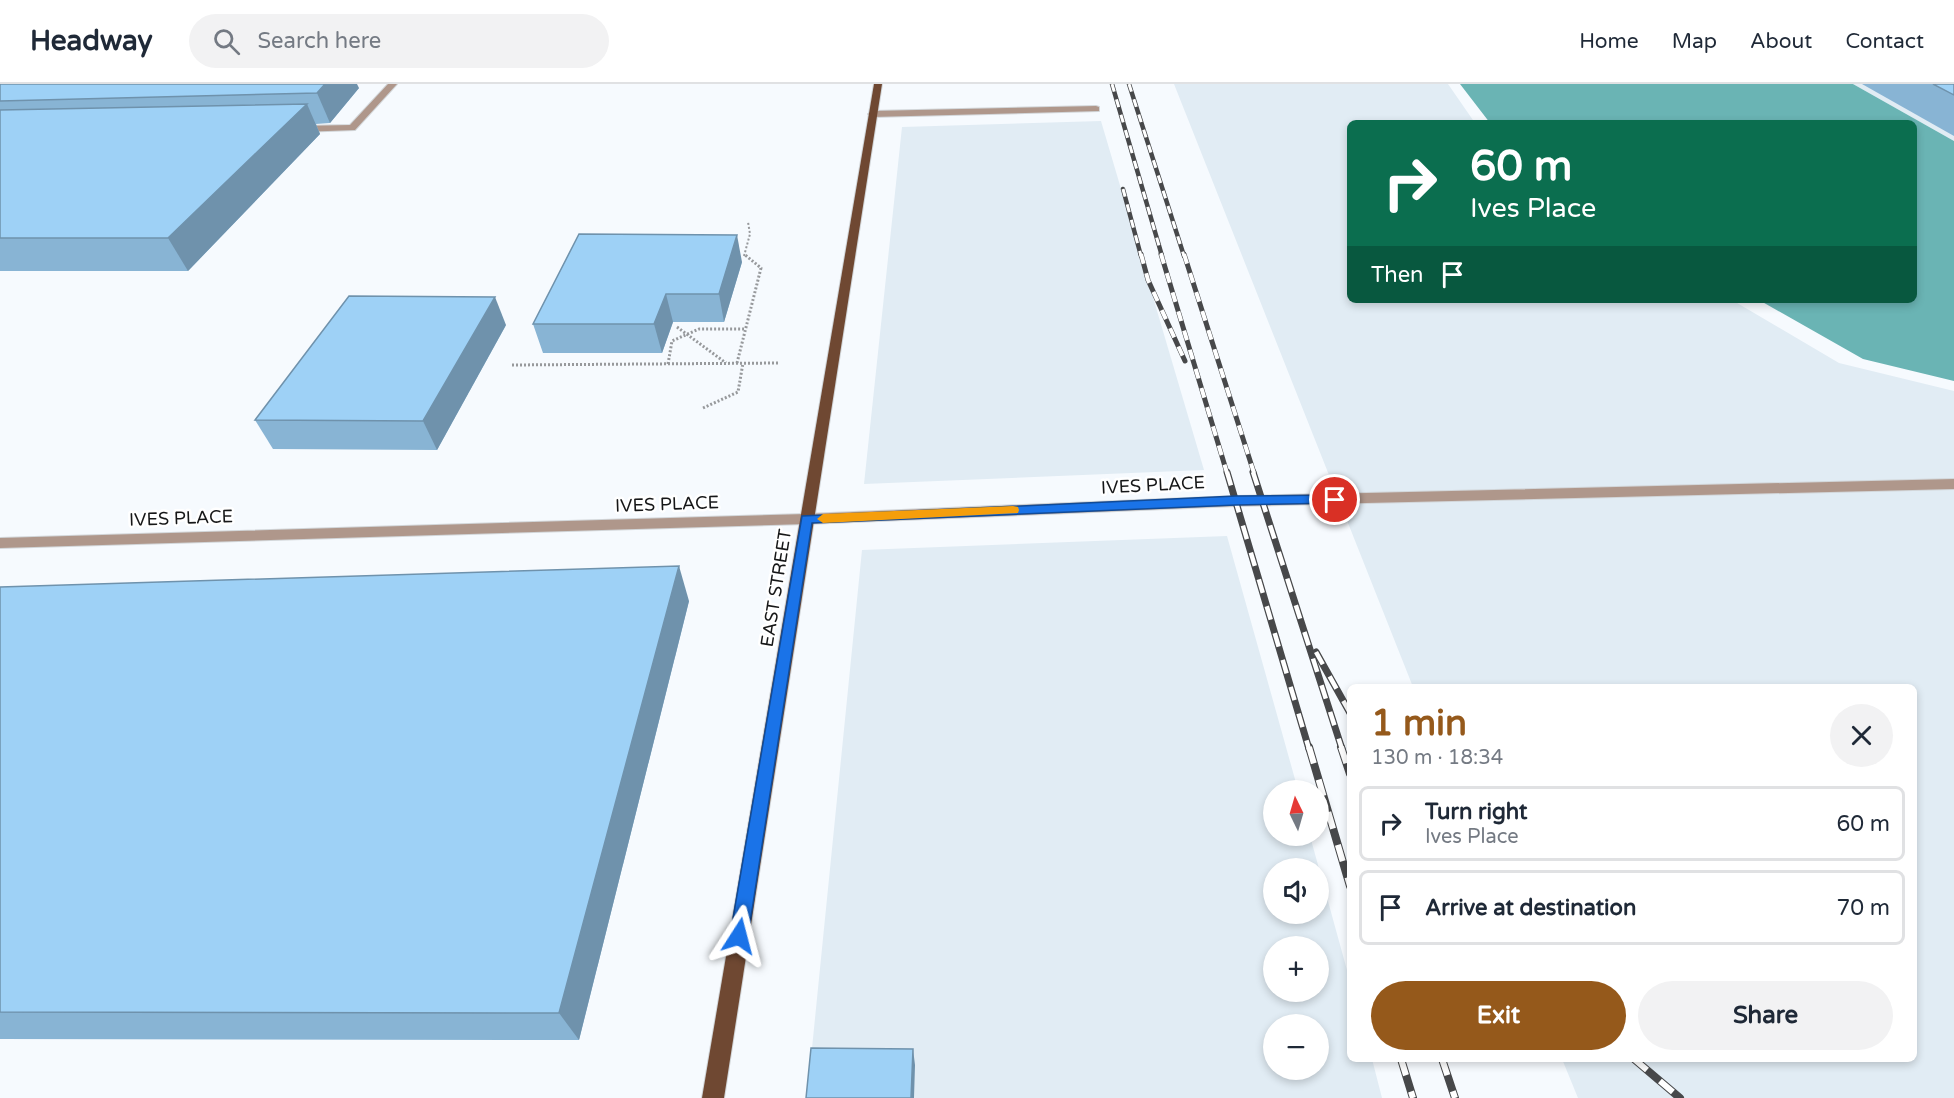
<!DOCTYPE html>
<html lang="en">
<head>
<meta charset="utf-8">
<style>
  body { margin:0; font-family:"Varela Round",sans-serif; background:#f2f2f3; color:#1f2937; height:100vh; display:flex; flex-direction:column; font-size:22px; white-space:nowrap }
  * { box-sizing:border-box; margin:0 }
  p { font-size:20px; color:#747a83 }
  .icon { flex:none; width:33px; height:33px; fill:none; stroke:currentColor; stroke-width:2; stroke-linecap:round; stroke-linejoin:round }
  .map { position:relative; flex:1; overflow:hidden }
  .panel { position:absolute; left:1347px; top:600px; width:570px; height:378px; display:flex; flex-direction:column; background:#fff; border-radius:9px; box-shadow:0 3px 9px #0003 }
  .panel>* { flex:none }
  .guide { position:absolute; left:1347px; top:36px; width:570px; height:183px; border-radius:9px; box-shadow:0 3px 9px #0003; background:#0b6e4f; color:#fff; overflow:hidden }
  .needle { width:39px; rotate:355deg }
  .fabs { position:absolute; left:1263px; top:696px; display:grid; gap:12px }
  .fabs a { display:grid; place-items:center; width:66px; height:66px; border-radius:50%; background:#fff; box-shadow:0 3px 9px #0003; font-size:30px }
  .pin { position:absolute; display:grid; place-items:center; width:51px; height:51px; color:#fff; margin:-26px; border:3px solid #fff; border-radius:50%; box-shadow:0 2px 6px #0007 }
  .me { position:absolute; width:66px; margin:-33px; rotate:9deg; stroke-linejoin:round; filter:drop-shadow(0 0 4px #0008) }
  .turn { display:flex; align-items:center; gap:21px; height:126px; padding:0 24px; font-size:27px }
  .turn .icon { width:78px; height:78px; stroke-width:2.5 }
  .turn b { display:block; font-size:42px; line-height:51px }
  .then { display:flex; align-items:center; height:57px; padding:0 24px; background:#0003; gap:12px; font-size:22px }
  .round { display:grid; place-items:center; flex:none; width:63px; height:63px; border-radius:32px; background:#f2f2f3 }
  .headline { display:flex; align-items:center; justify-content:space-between; height:102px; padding:0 24px }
  h1 { font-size:36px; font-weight:800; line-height:45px; color:#95591b }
  .primary-button { display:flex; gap:12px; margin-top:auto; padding:12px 24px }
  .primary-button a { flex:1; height:69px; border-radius:36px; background:#95591b; color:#fff; font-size:24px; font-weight:800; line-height:69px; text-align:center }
  .primary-button a+a { background:#f2f2f3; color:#1f2937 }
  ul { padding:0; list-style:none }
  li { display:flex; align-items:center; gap:18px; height:75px; margin:0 12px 9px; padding:0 12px; border:3px solid #e0e1e3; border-radius:9px }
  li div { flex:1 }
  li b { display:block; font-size:22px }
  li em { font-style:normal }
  header { display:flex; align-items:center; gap:36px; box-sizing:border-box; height:84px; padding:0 30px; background:#fff; border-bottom:2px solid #e0e1e3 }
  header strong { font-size:28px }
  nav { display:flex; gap:33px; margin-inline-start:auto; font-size:21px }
  .search { width:420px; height:54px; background:#f2f2f3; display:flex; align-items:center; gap:15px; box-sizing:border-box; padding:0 21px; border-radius:33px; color:#747a83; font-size:22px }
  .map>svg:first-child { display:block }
  .built { fill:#e1ecf4; fill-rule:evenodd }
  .water { fill:#6ab4b4 }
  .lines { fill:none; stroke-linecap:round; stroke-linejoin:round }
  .minor-casing { stroke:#d2d6d9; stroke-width:2 }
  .major-casing { stroke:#d2d6d9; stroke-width:2 }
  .path-far1 { stroke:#97999c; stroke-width:2; stroke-dasharray:2 2; stroke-linecap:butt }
  .path { stroke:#97999c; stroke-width:3; stroke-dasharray:2 2; stroke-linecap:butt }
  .minor { fill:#af978b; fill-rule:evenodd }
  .major { fill:#6f4832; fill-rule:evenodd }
  .rail-far3-casing { stroke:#47484a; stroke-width:4.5 }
  .rail-far2-casing { stroke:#47484a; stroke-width:5 }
  .rail-far1-casing { stroke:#47484a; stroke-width:7 }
  .rail-casing { stroke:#47484a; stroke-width:8 }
  .rail-far3 { stroke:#fff; stroke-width:3; stroke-dasharray:8; stroke-linecap:butt }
  .rail-far2 { stroke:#fff; stroke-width:4; stroke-dasharray:10; stroke-linecap:butt }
  .rail-far1 { stroke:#fff; stroke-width:4.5; stroke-dasharray:14; stroke-linecap:butt }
  .rail { stroke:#fff; stroke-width:6; stroke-dasharray:17; stroke-linecap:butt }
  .wall { fill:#88b4d4 }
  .shaded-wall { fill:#6f92ac }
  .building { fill:#9ed1f6; stroke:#6f92ac; stroke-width:1.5 }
  .route { fill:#1a73e8; stroke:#114b97; stroke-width:1.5 }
  .slow { fill:#f59e0b }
  .labels { text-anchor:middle; stroke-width:5; stroke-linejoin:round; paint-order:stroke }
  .street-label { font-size:18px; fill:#161718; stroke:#fff }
</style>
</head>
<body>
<header>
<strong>Headway</strong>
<div class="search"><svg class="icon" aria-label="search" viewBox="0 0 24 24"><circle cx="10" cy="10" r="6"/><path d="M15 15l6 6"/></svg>Search here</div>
<nav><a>Home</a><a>Map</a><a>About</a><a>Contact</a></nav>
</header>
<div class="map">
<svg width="1954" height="1014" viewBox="0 0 1954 1014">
  <rect width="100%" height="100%" fill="#f6fafe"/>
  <g class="built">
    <polygon points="1174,0 1448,0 1475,39 1350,39 1350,216 1732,216 1839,279 1954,307 1954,1014 1578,1014 1562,975 1914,975 1914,603 1413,603"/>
    <polygon points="1853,0 1954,0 1954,57"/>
    <polygon points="1101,37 1204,386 864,400 902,43"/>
    <path d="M 1227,452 L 1298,706 L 1274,706 L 1274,752 L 1310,752 L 1350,897 L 1350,975 L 1372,975 L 1382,1014 L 807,1014 L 862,466 ZM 1274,784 L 1318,784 L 1318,830 L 1274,830 ZM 1274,862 L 1318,862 L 1318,908 L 1274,908 ZM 1274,940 L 1318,940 L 1318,986 L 1274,986 Z"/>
  </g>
  <polygon class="water" points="1460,0 1853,0 1954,57 1954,297 1863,275 1759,216 1914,216 1914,39 1490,39"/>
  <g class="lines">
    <g class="minor-casing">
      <g id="minor">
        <polygon points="388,0 397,0 355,46 300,48 296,45 300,42 350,41"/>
        <polygon points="1096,22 1099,23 1099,27 872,33 868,30 872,27"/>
        <polygon points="1954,395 1954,405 1236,422 806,440 0,464 0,454 806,430 1236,412"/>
      </g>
    </g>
    <g class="major-casing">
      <polygon id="major" points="874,0 882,0 724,1014 702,1014"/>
    </g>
    <polyline class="path-far1" points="744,172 750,150 748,138"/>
    <g class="path">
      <polyline points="677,243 726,279"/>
      <polyline points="737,279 761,184 744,170"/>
      <polyline points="668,280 672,257 699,245 744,245"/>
      <polyline points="512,281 779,279"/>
      <polyline points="703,324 738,308 743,279"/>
    </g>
    <use href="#minor" class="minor"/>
    <use href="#major" class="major"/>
    <g class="rail-far3-casing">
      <g id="rail-far3">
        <polyline points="1112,0 1162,172"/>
        <polyline points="1129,0 1184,172"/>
        <polyline points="1123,105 1141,172"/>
      </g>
    </g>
    <g class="rail-far2-casing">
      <g id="rail-far2">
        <polyline points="1141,170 1148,196 1185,277"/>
        <polyline points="1161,170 1227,389"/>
        <polyline points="1184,170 1254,389"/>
      </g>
    </g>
    <g class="rail-far1-casing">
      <g id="rail-far1">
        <polyline points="1227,388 1309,665"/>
        <polyline points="1253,388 1342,665"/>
        <polyline points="1316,568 1350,629"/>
      </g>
    </g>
    <g class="rail-casing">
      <g id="rail">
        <polyline points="1309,663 1350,802"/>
        <polyline points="1341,663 1350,690"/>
        <polyline points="1401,975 1413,1014"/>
        <polyline points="1442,975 1455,1014"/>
        <polyline points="1634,975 1680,1014"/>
      </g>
    </g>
    <use href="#rail-far3" class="rail-far3"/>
    <use href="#rail-far2" class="rail-far2"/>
    <use href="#rail-far1" class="rail-far1"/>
    <use href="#rail" class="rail"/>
  </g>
  <g class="wall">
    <polygon points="0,0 359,4 330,39 316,40 320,50 188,187 0,187"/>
    <polygon points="1862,0 1954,0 1954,52"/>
    <polygon points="742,178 724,238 673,238 662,269 543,269 533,240"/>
    <polygon points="506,241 437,366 273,365 255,336"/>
    <polygon points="0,503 689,517 579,956 0,955"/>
  </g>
  <g class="shaded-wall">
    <polygon points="325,0 357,0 359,4 330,39 317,9"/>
    <polygon points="307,20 320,50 188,187 168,154"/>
    <polygon points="737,151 742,178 724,238 719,210"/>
    <polygon points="666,210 673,238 662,269 654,240"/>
    <polygon points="495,213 506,241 437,366 423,337"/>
    <polygon points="679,482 689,517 579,956 559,929"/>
    <polygon points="913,965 915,981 914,1014 911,1014"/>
  </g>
  <g class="building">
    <polygon points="0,0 325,0 317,9 0,17"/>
    <polygon points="1933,0 1954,0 1954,11"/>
    <polygon points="307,20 168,154 0,154 0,26"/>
    <polygon points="579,150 737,151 719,210 666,210 654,240 533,240"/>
    <polygon points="349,212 495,213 423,337 255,336"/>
    <polygon points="679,482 559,929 0,928 0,503"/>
    <polygon points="811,964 913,965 911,1014 806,1014"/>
  </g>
  <polygon class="route" points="1335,411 1342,416 1340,419 1236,421 812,439 748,852 745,858 739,860 733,858 730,852 802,432 1236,412"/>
  <polygon class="slow" points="1013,422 1018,423 1019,426 1018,429 823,439 817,435 823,430"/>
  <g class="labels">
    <g class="street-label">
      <text transform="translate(1153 401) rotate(-3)" y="6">IVES PLACE</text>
      <text transform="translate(667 420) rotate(-2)" y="6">IVES PLACE</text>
      <text transform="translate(181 434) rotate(-2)" y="6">IVES PLACE</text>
      <text transform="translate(776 504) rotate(-81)" y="6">EAST STREET</text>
    </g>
  </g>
</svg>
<div class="fabs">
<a><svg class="needle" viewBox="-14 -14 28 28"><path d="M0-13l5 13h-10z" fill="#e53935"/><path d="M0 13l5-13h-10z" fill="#747a83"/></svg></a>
<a><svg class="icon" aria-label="sound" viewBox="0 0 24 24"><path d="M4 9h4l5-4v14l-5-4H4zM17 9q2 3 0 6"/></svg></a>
<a>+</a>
<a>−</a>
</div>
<div class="pin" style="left:1335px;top:416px;background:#d93025"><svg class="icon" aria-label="arrive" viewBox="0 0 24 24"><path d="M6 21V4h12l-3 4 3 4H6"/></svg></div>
<svg class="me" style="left:739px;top:852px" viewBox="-20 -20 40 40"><path d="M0-17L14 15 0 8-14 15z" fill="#1a73e8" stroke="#fff" stroke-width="4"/></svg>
<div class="guide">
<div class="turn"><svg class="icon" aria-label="right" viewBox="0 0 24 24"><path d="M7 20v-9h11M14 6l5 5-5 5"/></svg><div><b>60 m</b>Ives Place</div></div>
<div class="then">Then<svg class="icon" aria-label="arrive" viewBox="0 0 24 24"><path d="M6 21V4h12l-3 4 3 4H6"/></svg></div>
</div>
<section class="panel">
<div class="headline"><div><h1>1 min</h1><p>130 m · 18:34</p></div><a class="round"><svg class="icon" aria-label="close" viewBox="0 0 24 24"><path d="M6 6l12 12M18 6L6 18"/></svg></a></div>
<ul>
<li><svg class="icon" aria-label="right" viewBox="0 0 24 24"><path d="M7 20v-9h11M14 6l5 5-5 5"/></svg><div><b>Turn right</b><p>Ives Place</p></div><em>60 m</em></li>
<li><svg class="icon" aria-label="arrive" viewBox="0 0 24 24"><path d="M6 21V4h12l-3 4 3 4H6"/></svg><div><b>Arrive at destination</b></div><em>70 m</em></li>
</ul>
<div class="primary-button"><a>Exit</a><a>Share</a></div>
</section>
</div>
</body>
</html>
